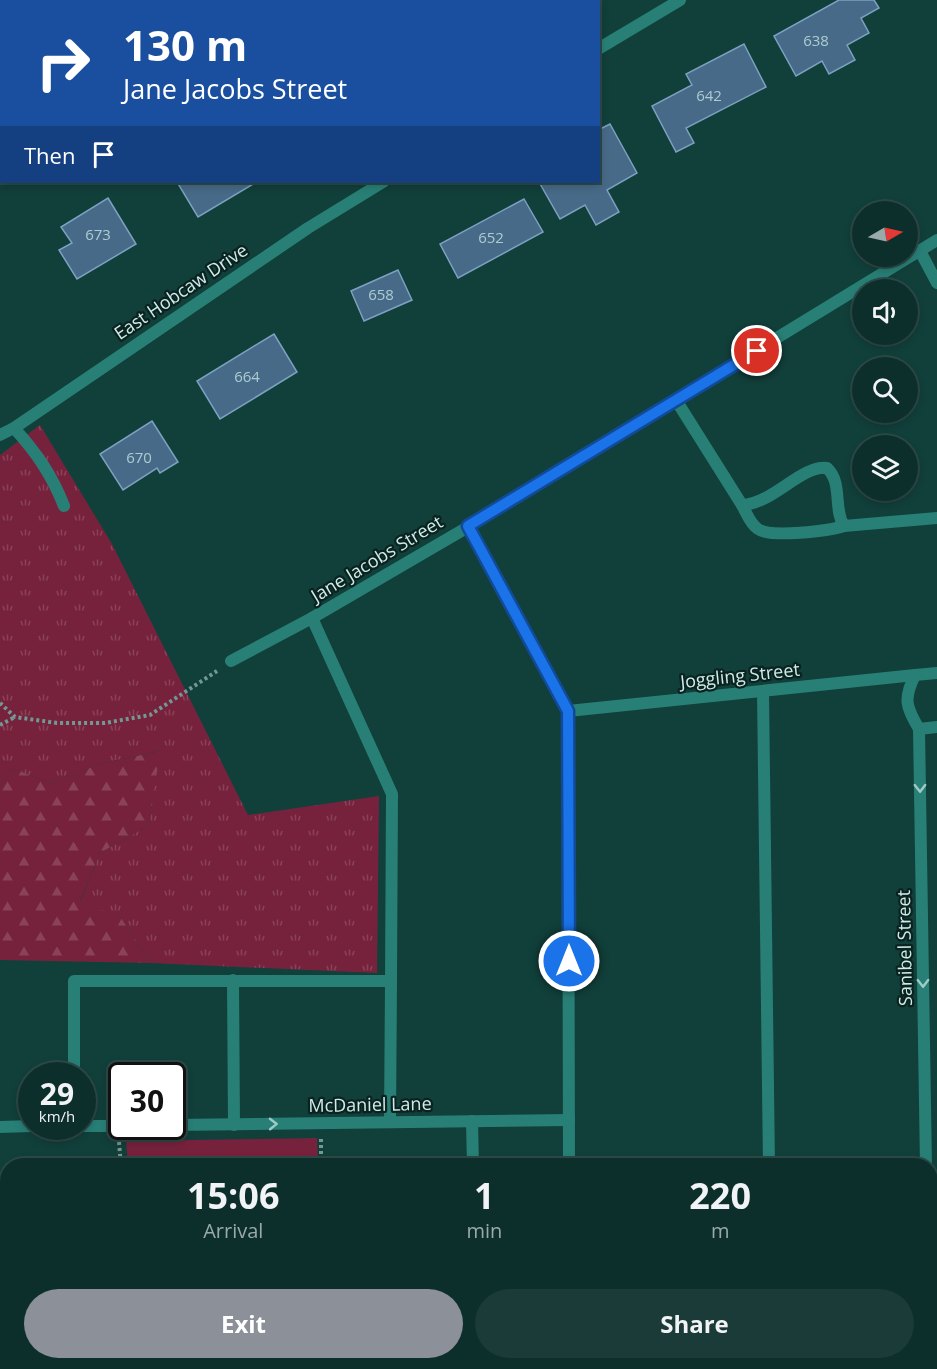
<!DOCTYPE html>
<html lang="en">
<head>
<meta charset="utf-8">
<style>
  body { margin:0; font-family:"Open Sans",sans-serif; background:#1b3b38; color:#f1f3f6; height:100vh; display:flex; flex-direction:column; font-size:22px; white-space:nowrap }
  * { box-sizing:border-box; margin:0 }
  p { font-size:20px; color:#9aa9a9 }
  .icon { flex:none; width:33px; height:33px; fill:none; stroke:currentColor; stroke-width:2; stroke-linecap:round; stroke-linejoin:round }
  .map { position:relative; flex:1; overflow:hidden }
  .drawer { position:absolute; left:0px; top:1158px; width:938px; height:212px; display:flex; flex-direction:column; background:#0d2f2c; border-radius:24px 24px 0 0; box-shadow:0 3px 9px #0003,0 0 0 2px #2d4a48 }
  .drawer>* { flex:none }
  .hud { position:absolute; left:0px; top:0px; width:600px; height:183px; box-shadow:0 3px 9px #0003,0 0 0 2px #2d4a48; background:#1a4fa0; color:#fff; overflow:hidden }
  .needle { width:39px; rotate:81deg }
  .tools { position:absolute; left:852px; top:201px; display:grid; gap:12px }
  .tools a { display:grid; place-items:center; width:66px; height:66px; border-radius:50%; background:#0d2f2c; box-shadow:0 3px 9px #0003,0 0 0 2px #2d4a48; font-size:30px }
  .speed { position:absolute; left:18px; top:1062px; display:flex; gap:12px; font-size:30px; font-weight:700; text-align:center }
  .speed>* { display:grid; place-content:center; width:78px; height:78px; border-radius:50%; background:#0d2f2c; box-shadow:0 3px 9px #0003,0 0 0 2px #2d4a48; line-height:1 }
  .speed small { font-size:15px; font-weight:400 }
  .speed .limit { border:3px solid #111; border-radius:9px; background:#fff; color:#111 }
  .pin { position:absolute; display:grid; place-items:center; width:51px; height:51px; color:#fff; margin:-26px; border:3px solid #fff; border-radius:50%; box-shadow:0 2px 6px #0007 }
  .me { position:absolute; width:66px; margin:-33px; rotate:0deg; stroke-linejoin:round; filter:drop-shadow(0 0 4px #0008) }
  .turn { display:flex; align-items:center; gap:21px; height:126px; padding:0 24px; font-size:27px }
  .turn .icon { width:78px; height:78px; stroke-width:2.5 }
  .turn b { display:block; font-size:42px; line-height:51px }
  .then { display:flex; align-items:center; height:57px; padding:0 24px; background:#0003; gap:12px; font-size:22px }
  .eta { display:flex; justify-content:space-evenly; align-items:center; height:102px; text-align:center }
  .eta b { font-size:36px; font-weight:700; line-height:42px }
  .cta { display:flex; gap:12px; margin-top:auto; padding:12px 24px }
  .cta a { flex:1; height:69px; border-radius:36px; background:#8c9099; color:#fff; font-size:24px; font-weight:700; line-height:69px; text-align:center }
  .cta a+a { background:#1b3b38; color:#f1f3f6 }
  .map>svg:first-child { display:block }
  .grass { fill:url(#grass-tufts) }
  .forest { fill:url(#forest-firs) }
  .park { fill:#77223d }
  .building { fill:#476a88; stroke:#7ca1c1; stroke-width:1.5 }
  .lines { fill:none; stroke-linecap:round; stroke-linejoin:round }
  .path { stroke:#739893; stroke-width:4; stroke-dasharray:3 3; stroke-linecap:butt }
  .service { stroke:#287f76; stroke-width:12 }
  .minor { stroke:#287f76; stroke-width:12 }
  .oneway { stroke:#9dcbc6 }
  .route-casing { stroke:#114b97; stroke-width:15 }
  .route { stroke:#1a73e8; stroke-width:10 }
  .labels { text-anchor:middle; stroke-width:4.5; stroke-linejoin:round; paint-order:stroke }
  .number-label { font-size:15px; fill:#adccd0 }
  .street-label { font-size:18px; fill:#cfece8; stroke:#0a2320 }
</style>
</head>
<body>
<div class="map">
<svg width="937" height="1369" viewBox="0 0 937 1369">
  <defs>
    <pattern id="grass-tufts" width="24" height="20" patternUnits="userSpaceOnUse" patternTransform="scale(1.5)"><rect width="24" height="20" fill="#77223d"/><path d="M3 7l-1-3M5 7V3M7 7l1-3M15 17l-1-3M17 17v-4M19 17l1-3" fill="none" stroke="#894259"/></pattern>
    <pattern id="forest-firs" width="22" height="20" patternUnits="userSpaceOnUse" patternTransform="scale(1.5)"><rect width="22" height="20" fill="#77223d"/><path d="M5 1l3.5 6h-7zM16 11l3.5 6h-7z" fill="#894259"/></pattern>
  </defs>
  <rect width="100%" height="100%" fill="#113f3a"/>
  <polygon class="grass" points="40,425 112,544 248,815 379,796 377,973 151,963 121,918 80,902 100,853 149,825 159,751 99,764 52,784 12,768 0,787 0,455"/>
  <polygon class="forest" points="160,751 149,825 100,853 80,901 121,918 151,963 0,960 0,787 12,768 52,784 99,764"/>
  <g class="park">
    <polygon points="317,1138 318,1166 128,1165 126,1141"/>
    <polygon points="937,1336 937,1369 765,1369 776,1362 930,1362 930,1337"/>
    <polygon points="144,1362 321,1362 321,1369 145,1369"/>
  </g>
  <g class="building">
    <polygon points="839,0 874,0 879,8 861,18 869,33 847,45 855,60 829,74 822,61 796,76 774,36"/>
    <polygon points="744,44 766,87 686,128 694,143 676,152 652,106 692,85 686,74"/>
    <polygon points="610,124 637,173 607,190 619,212 596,225 585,205 560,219 539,182 598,182 598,130"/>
    <polygon points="177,182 254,182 255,183 198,217"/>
    <polygon points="108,198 136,244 77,279 59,250 72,243 61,227"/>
    <polygon points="524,199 543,232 458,278 440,244"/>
    <polygon points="398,270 412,300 364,321 351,291"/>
    <polygon points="274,334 297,372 220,419 197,381"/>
    <polygon points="152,421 178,462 160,473 157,468 123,490 100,454"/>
  </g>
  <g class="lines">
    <g class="path">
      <polyline points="0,703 15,717 57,723 105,723 150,715 217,671"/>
      <polyline points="0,725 15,717"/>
      <polyline points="321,1139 321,1166"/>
      <polyline points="119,1142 121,1166"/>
      <polyline points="138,1362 139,1369"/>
      <polyline points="323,1362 324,1369"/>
    </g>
    <g class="service">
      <path d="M 676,400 L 742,505 C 773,504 801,465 827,468 C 843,483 833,509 844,526 L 937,518"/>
      <path d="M 14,428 C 36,452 52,475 64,506"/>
      <path d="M 742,505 C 746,512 750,524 758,529 C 770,538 829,531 844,526"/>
      <polyline points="763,692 769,1166"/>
      <polyline points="74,1076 74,981 391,981 392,794 312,618"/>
      <polyline points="390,1122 391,981"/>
      <polyline points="569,1165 604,1166"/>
    </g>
    <g class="minor">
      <polyline points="348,0 348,2"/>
      <polyline points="598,49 680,0"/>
      <polyline points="920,251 937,283"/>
      <polyline points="0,435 14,428 308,228 383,182"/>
      <polyline points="468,527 568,711 569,1166"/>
      <polyline points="231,661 312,618 468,527 937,240"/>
      <path d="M 937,673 L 915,675 C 903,699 906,707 919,729 L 937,727"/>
      <polyline points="568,711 915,675"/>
      <polyline points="919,729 926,1166"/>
      <polyline points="233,980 234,1125"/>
      <polyline points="472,1121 473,1166"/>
      <polyline points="172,1125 569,1120"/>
      <polyline points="82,1126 122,1126"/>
      <polyline points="0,1127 32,1126"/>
      <polyline points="930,1327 937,1327"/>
      <polyline points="574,1362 574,1369"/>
      <polyline points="743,1369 755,1362"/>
    </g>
  </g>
  <defs><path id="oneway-chevron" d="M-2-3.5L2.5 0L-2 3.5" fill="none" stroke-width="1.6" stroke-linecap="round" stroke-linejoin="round" transform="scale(1.5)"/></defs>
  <g class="oneway">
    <use href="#oneway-chevron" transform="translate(920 788) rotate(89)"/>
    <use href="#oneway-chevron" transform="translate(923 983) rotate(89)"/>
    <use href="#oneway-chevron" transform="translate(273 1124) rotate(-1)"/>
  </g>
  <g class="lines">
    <g class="route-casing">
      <polyline id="route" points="569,961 568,711 468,526 757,351"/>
    </g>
    <use href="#route" class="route"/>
  </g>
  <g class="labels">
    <g class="number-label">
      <text x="816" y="46">638</text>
      <text x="709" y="101">642</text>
      <text x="98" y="240">673</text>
      <text x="491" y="243">652</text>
      <text x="381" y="300">658</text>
      <text x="247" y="382">664</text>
      <text x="139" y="463">670</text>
    </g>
    <g class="street-label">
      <text transform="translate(181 292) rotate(-34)" y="6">East Hobcaw Drive</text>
      <text transform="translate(377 559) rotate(-31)" y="6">Jane Jacobs Street</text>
      <text transform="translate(740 676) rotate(-6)" y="6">Joggling Street</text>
      <text transform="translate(905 948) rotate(-91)" y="6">Sanibel Street</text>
      <text transform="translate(370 1105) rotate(-1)" y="6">McDaniel Lane</text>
    </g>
  </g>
</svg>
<div class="tools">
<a><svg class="needle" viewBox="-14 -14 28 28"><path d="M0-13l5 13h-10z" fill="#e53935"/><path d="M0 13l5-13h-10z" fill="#9aa9a9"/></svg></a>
<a><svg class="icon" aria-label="sound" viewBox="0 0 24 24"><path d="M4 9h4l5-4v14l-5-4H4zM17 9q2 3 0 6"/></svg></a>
<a><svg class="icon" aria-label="search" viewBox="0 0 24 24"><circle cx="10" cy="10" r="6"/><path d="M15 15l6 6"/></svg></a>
<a><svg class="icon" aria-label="layers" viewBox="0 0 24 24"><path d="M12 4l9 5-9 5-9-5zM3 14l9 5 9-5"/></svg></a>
</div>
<div class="speed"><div>29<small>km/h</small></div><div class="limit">30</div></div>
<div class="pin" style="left:757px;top:351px;background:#d93025"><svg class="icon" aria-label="arrive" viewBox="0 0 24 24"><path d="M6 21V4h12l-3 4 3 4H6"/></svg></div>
<svg class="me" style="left:569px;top:961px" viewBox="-20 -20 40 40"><circle r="17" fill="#1a73e8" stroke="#fff" stroke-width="3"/><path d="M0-11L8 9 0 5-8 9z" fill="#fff"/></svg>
<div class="hud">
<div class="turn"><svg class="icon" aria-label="right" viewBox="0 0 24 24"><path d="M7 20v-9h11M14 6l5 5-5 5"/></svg><div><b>130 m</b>Jane Jacobs Street</div></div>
<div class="then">Then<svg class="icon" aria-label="arrive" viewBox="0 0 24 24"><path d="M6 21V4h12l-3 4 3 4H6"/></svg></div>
</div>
<section class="drawer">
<div class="eta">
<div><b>15:06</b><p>Arrival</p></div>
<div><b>1</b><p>min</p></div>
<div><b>220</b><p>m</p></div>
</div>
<div class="cta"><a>Exit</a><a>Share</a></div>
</section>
</div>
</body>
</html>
